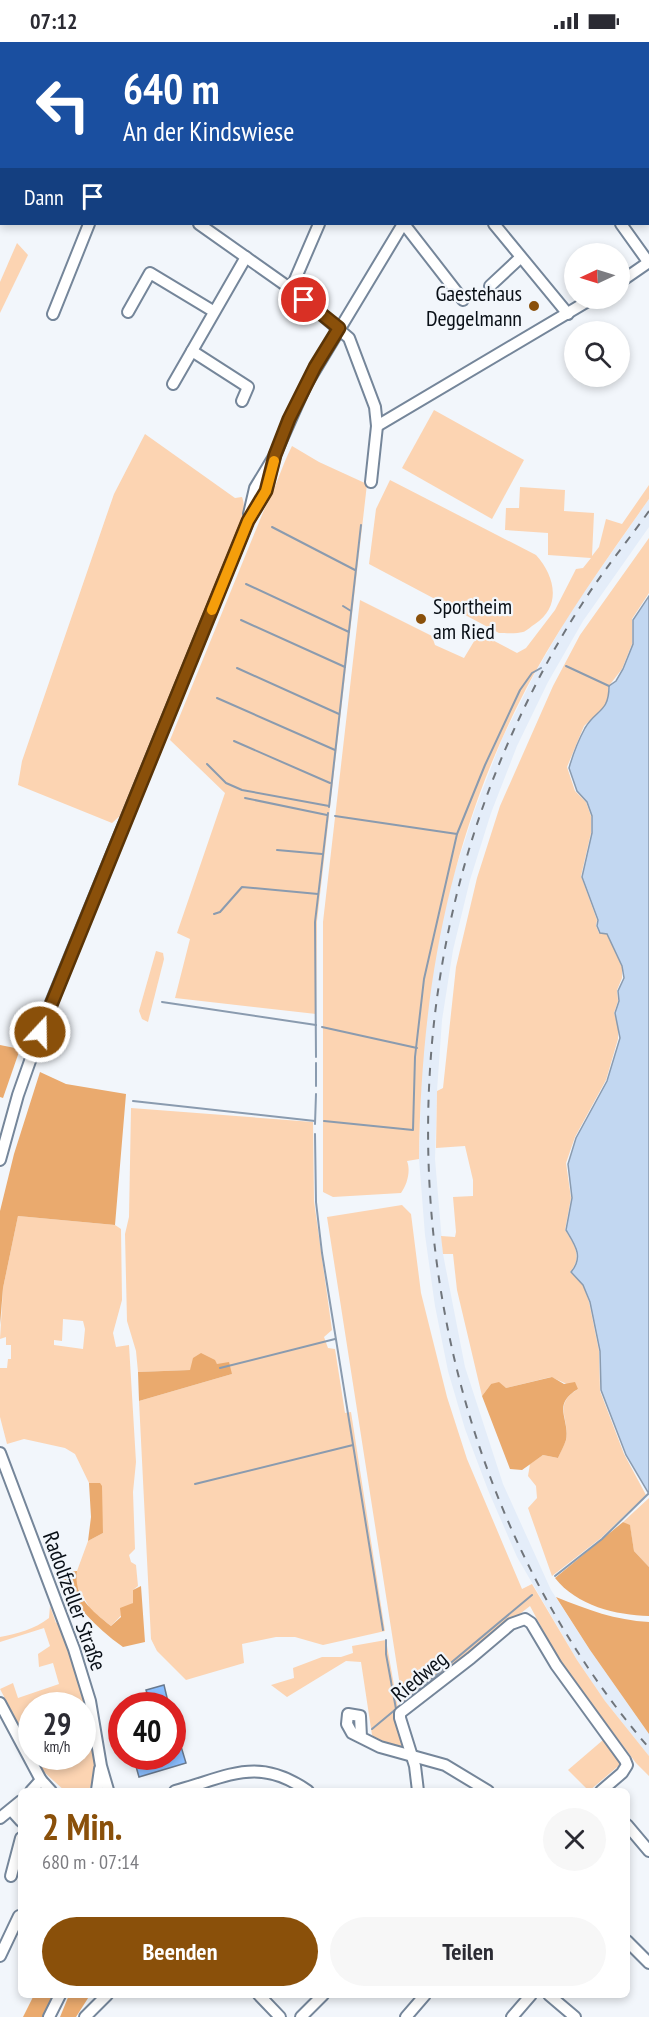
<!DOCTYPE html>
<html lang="de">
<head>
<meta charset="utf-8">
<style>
  body { margin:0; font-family:"PT Sans Narrow",sans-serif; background:#f7f7f7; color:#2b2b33; height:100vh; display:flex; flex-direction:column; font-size:22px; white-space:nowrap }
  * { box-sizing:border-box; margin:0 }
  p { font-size:20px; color:#7c7c81 }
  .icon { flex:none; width:33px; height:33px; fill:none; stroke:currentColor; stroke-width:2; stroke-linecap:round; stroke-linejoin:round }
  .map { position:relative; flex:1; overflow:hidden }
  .sheet { position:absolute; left:18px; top:1746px; width:612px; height:210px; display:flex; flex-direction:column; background:#fff; border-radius:9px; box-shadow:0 3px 9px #0003 }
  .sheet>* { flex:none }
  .top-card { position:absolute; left:0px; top:0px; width:650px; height:183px; box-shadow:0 3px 9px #0003; background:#1a4fa0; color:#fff; overflow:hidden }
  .needle { width:39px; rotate:266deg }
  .controls { position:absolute; left:564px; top:201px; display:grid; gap:12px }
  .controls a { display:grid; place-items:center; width:66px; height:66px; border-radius:50%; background:#fff; box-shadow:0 3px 9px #0003; font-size:30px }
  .speed { position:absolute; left:18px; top:1650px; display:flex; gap:12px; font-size:30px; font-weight:700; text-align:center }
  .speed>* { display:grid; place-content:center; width:78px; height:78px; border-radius:50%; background:#fff; box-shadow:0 3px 9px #0003; line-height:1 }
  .speed small { font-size:15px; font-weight:400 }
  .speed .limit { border:9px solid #d22; background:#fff; color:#111 }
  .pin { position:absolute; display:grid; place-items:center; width:51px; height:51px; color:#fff; margin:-26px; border:3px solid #fff; border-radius:50%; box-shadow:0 2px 6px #0007 }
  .me { position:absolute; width:66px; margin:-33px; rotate:21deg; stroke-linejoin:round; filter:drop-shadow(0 0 4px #0008) }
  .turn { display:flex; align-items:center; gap:21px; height:126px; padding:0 24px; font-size:27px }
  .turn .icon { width:78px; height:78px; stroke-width:2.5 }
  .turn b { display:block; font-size:42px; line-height:51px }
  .then { display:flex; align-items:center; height:57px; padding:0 24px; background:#0003; gap:12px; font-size:22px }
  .round { display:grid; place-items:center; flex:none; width:63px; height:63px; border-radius:32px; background:#f7f7f7 }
  .summary { display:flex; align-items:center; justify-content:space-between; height:102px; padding:0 24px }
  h1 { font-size:36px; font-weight:700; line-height:45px; color:#8a500a }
  .action { display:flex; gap:12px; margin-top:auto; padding:12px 24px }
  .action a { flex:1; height:69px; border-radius:36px; background:#8a500a; color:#fff; font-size:24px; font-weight:700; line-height:69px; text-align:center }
  .action a+a { background:#f7f7f7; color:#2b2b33 }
  .status { display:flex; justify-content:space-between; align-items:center; height:42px; padding:0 30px; background:#fff; direction:ltr }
  .status svg { height:16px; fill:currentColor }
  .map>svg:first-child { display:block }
  .built { fill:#e4edf9 }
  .green { fill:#fcd4b2; fill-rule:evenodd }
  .forest { fill:#eaaa6e }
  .water { fill:#c2d7f1; stroke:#8a9baf; stroke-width:1.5 }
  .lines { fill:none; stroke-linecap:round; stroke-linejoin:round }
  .stream { stroke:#8a9baf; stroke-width:2 }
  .building { fill:#8abeff; stroke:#69798e; stroke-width:1.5 }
  .minor-casing { stroke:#75869a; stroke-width:14 }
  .minor { stroke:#fff; stroke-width:10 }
  .rail { stroke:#70757b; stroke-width:2; stroke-dasharray:8 8; stroke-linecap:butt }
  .route-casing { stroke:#5a3406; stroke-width:15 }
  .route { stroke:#8a500a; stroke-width:10 }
  .slow { stroke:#f59e0b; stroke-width:10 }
  .poi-dot { fill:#8a500a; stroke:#f2f6fb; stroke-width:2 }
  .labels { text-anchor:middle; stroke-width:4.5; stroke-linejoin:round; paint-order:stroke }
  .poi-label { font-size:22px; fill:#090f16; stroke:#f2f6fb; text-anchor:end }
  .street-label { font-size:22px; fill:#090f16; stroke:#f2f6fb }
</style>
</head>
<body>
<div class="status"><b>07:12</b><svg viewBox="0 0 49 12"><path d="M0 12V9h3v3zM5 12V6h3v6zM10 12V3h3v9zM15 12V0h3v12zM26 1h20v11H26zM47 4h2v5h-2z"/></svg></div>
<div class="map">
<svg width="649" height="1975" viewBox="0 0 649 1975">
  <rect width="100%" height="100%" fill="#f2f6fb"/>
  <polygon class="built" points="649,457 649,485 583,579 548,640 517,704 491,771 470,838 453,908 442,978 437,1049 435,1117 443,1212 465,1325 503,1442 551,1548 590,1608 649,1692 649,1714 605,1659 577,1618 517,1515 488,1448 465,1387 448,1329 435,1264 425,1193 419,1117 422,1012 436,905 453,835 475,767 502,697 534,633 571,569"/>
  <g class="green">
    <polygon points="17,201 28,213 0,271 0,240"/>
    <polygon points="434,368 524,418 492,477 402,426"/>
    <path d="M 145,392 L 235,456 L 242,455 C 249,472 234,497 228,513 L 123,771 L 112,781 L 18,743 L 22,719 L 106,475 L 114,452 Z"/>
    <path d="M 292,404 L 319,420 L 367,442 L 317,879 L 316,972 L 175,956 L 190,897 L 177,891 L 225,751 L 170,698 L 264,468 C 276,447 281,425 292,404 Z"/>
    <path d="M 390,438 L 536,513 C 555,534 562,564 535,582 C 531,584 527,589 523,590 C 516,592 506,591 499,591 L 369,522 L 376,467 Z"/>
    <path d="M 649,443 L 649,457 C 609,514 568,571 534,632 C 450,786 421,944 419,1117 L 407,1119 C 411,1129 407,1143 401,1151 L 333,1155 L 323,1150 L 323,880 L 360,558 L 432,594 L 435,603 L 464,616 L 479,591 L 517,611 L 526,606 L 555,568 L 576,527 L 583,526 L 591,516 L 548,513 L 548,491 L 505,488 L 506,466 L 519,466 L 520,445 L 565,448 L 564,469 L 594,471 L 592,514 L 599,505 L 606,477 L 622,482 Z"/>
    <path d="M 649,496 L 649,551 L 632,577 L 632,602 L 622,627 L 608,645 L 608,657 L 605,664 L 584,684 L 567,725 L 575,749 L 586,760 L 591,774 L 591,791 L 581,834 L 597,878 L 596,884 L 599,891 L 607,892 L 622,925 L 622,936 L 617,948 L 618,959 L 614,971 L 618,983 L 618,997 L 606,1038 L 575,1095 L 566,1121 L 571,1156 L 565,1188 C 574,1202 583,1215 570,1230 L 583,1243 L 589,1260 L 599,1309 L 600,1349 L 624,1412 L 646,1453 L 601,1496 L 552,1534 L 528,1466 L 537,1456 L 536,1444 L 528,1434 L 530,1422 L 543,1413 L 558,1416 C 560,1410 564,1404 566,1398 C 570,1376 552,1363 578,1347 L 551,1335 L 506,1346 L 491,1342 L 482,1354 L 457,1248 L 453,1212 L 443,1212 L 441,1194 L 455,1195 L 456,1190 L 453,1155 L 473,1154 L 473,1138 L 465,1104 L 436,1106 L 437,1049 L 443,1046 L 456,925 L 477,836 L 500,764 L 553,644 L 580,593 Z"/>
    <polygon points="156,909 163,911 164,917 148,980 142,977 139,969"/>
    <polygon points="131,1066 313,1080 314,1159 332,1288 324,1295 328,1306 335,1307 345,1371 351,1370 385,1589 323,1603 295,1595 276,1595 242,1602 244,1621 186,1638 157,1609 151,1597 139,1359 232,1332 208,1316 190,1328 138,1330 136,1309 127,1279 125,1192 129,1175"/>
    <polygon points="402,1163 411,1172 421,1251 447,1355 467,1417 522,1547 532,1542 577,1618 605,1659 649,1714 649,1734 636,1721 560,1620 530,1564 403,1663 327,1175"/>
    <path d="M 18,1174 L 115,1183 L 121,1187 L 122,1258 L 113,1291 L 116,1305 L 129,1303 L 136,1420 L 133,1450 L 135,1507 L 129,1513 L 131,1520 L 136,1523 L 138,1544 L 133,1548 L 133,1561 L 111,1584 L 91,1568 L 75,1541 L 77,1529 L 88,1499 L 103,1491 L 99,1441 L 89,1441 L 75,1412 L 65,1406 L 24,1397 L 7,1402 L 0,1375 L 0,1326 L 7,1326 L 8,1317 L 11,1317 L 11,1303 L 6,1303 L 6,1295 L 0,1297 L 3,1246 ZM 63,1277 L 83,1279 L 85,1287 L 83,1307 L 54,1303 L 54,1298 L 62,1299 Z"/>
    <polygon points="649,1456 649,1525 634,1509 630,1484 623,1480"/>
    <path d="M 50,1564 L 56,1581 L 58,1580 C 70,1609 113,1727 87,1749 L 65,1749 L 44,1730 L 36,1715 L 82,1714 L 82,1664 L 32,1664 L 31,1706 L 0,1647 L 13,1641 L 18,1656 L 59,1642 L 53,1621 L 39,1625 L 38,1612 L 50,1604 L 44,1586 L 0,1600 L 0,1595 C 17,1592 35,1587 49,1576 Z"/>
    <polygon points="386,1598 405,1706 379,1699 372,1693 361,1620 346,1619 287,1655 271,1643 294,1636 293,1626 322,1615 341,1615 353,1611 352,1604"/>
    <polygon points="603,1698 622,1721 589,1749 568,1728"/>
  </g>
  <g class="forest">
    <polygon points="0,1003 20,1007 3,1056 0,1055"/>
    <polygon points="40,1030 66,1042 126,1052 115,1183 18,1174 3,1246 0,1283 0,1169 14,1112"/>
    <polygon points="201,1311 215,1318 217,1322 229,1320 232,1332 139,1359 138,1330 190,1328 193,1316"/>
    <path d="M 552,1335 L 564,1342 L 575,1340 L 578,1347 C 551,1363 570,1376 566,1398 C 564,1404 560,1411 558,1416 L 543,1413 L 522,1428 L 510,1427 L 482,1354 L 491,1342 L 499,1340 L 506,1346 Z"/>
    <polygon points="89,1441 100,1441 102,1444 103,1491 88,1499 91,1475"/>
    <path d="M 623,1480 L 630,1483 L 634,1509 L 649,1525 L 649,1574 C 616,1573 577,1564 555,1536 Z"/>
    <path d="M 77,1529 C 73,1554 92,1569 111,1584 L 121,1575 L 120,1566 L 133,1561 L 133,1548 L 141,1544 L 145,1600 L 123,1605 C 94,1585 74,1560 54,1531 Z"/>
    <path d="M 556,1555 C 588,1568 615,1578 649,1580 L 649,1692 L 590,1608 Z"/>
    <polygon points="34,1953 53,1953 43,1975 23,1975"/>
    <polygon points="69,1953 90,1953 76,1975 60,1975"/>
  </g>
  <path class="water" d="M 649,554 L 649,1452 L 626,1413 L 601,1348 L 600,1309 L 590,1260 L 583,1243 L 571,1230 C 584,1215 575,1203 566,1188 L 572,1156 L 568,1122 L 576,1096 L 607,1039 L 620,996 L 615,971 L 619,959 L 618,949 L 624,936 L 622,924 L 607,892 L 600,891 L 597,884 L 598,878 L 582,835 L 592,791 L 592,774 L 587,760 L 577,749 L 569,726 C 573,712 578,699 585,686 C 596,667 609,671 609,644 L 616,639 L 623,627 L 633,602 L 633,578 Z"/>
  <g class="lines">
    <g class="stream">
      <polyline points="272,485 355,528"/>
      <polyline points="246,542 349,590"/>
      <polyline points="343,564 351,569"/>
      <polyline points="241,578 345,625"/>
      <polyline points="566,624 609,644"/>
      <polyline points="237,626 339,672"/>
      <polyline points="217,656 335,708"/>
      <polyline points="234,699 330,741"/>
      <polyline points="207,722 226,741 242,748 329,764"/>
      <polyline points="245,756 327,773"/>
      <polyline points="329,765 361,483"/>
      <polyline points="335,774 457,792"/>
      <polyline points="277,808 322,812"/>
      <polyline points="214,872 220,870 242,845 318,852"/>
      <polyline points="162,960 316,983"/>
      <polyline points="322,985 417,1006"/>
      <polyline points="316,1015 315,880 328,771"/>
      <polyline points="316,1021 316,1044"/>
      <polyline points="133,1059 315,1079"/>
      <polyline points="324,1079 413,1088 415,1015 424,937 457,792 485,723 520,648 532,631 541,626"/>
      <polyline points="315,1082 316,1052"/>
      <polyline points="315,1092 316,1160 322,1211 383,1588"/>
      <polyline points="220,1326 335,1297"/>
      <polyline points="195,1442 353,1403"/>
      <polyline points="555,1534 602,1497 648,1452"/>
      <polyline points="404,1660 532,1553"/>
      <polyline points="372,1687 396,1667 386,1612 386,1598"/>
    </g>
  </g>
  <g class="building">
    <polygon points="164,1643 169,1664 151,1664 146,1648"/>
    <polygon points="174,1681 186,1721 139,1735 133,1714 172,1714 172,1682"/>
  </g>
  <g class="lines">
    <g class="minor-casing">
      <g id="minor">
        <polyline points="559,0 561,2"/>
        <polyline points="92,2 93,0"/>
        <polyline points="192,2 193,0"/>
        <polyline points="421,2 422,0"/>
        <polyline points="534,2 536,0"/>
        <polyline points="648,40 649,38"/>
        <polyline points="648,75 649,76"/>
        <polyline points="0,128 2,126"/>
        <polyline points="199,182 291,247 349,296 375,365 377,384 371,440"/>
        <polyline points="404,182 463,258"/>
        <polyline points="494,182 568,272"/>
        <polyline points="621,182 649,221"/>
        <polyline points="620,240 649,220"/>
        <polyline points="490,244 520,216"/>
        <polyline points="291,247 319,182"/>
        <polyline points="128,270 150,231 213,269"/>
        <polyline points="53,272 89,182"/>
        <polyline points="192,309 248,345 242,359"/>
        <polyline points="173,342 246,215"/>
        <polyline points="377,384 593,256"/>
        <polyline points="249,472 255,446 275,413 306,343 403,182"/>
        <polyline points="0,1118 18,1053 48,968 248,479 266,449 275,413"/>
        <polyline points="0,1411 74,1607 90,1659 101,1724 108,1748"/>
        <polyline points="0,1661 41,1738 51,1749"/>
        <polyline points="361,1695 360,1674 348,1672 347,1682 352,1691 380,1705 445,1723 488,1749"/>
        <polyline points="97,1748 100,1727"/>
        <polyline points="31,1749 41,1738"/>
        <path d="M 175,1749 C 228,1735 257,1713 308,1749"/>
        <polyline points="418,1749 415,1724 400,1676 400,1671 471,1616 511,1582 525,1577 531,1581 556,1623 625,1718 627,1723 622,1731 601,1749"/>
        <polyline points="12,1769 21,1779"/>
        <polyline points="0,1776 21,1759"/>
        <polyline points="627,1783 649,1809"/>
        <polyline points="11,1834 21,1796"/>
        <polyline points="627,1899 649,1921"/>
        <polyline points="0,1914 19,1874"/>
        <polyline points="259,1953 280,1975"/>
        <polyline points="549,1953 575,1975"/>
        <polyline points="49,1975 60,1953"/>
        <polyline points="85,1975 107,1953"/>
        <polyline points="301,1975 323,1953"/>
        <polyline points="406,1975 425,1953"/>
        <polyline points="512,1975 531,1953"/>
      </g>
    </g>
    <use href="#minor" class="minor"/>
    <path class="rail" d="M 649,469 C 627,500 602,530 582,562 C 555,603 532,648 512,692 C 364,1021 413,1430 649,1706"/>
  </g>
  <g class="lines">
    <g class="route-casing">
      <polyline id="route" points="40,990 248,479 266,449 275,413 289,377 315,325 339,286 304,258"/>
    </g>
    <use href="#route" class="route"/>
    <polyline class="slow" points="212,568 248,479 266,449 274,419"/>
  </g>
  <g class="poi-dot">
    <circle cx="534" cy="264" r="6"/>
    <circle cx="421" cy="577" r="6"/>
  </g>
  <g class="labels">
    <g class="poi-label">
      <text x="522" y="259">Gaestehaus<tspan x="522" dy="25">Deggelmann</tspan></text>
      <text x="433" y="572" text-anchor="start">Sportheim<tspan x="433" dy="25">am Ried</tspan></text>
    </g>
    <g class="street-label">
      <text transform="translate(75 1559) rotate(70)" y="8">Radolfzeller Straße</text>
      <text transform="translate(419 1634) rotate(-40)" y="8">Riedweg</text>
    </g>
  </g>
</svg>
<div class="controls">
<a><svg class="needle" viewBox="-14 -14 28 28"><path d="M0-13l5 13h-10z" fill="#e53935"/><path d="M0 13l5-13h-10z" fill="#7c7c81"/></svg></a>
<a><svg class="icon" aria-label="search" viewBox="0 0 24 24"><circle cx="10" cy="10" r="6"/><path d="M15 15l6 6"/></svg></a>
</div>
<div class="speed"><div>29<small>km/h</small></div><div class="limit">40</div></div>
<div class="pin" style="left:304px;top:258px;background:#d93025"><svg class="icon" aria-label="arrive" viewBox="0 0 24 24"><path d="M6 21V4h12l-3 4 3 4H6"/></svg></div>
<svg class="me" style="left:40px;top:990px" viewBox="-20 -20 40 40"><circle r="17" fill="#8a500a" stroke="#fff" stroke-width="3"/><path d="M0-11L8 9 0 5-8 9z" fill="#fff"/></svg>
<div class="top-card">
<div class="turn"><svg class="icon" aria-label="left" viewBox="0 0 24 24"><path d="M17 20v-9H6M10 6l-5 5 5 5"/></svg><div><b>640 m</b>An der Kindswiese</div></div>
<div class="then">Dann<svg class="icon" aria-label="arrive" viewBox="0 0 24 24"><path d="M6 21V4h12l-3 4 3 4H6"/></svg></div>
</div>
<section class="sheet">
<div class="summary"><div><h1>2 Min.</h1><p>680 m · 07:14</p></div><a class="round"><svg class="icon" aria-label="close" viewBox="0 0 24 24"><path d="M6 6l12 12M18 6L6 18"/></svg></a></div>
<div class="action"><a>Beenden</a><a>Teilen</a></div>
</section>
</div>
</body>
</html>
